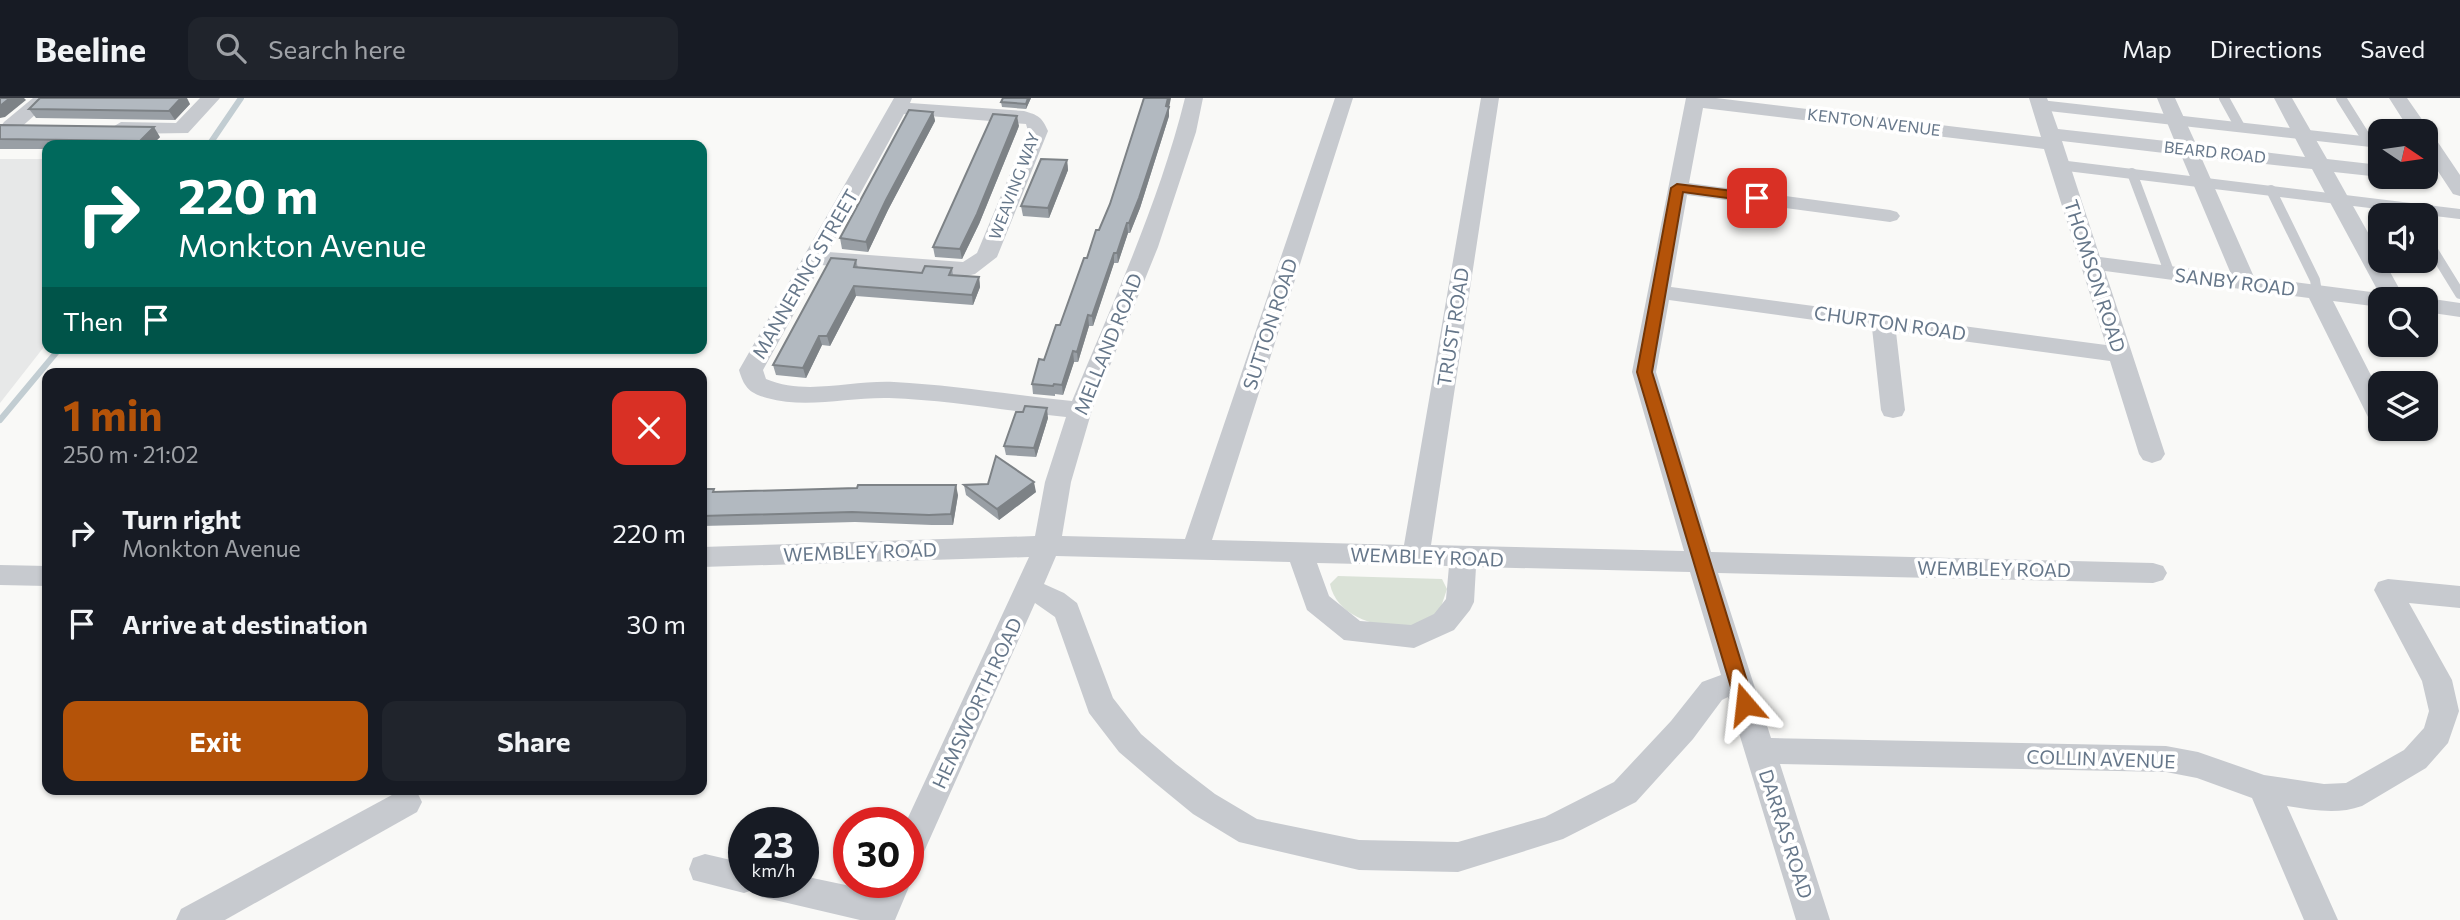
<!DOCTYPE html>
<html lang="en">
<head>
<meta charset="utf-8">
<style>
  body { margin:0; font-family:Commissioner,sans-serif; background:#20242c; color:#f1f3f6; height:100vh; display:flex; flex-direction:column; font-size:26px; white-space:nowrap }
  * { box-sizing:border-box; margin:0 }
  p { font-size:23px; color:#9ea1a6 }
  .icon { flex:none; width:38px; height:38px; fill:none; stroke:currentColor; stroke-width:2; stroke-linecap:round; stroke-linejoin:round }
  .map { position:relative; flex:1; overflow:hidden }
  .details { position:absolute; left:42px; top:270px; width:665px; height:427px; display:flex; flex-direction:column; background:#171b24; border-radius:14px; box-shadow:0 2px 5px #0004 }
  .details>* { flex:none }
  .guide { position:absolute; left:42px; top:42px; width:665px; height:214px; border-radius:14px; box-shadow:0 2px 5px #0004; background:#00695c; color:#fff; overflow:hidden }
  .needle { width:46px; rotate:103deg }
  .controls { position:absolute; left:2368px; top:21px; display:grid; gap:14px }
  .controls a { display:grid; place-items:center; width:70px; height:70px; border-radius:14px; background:#171b24; box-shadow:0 2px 5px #0004; font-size:35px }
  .speed { position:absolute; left:728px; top:709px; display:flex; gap:14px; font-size:35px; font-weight:700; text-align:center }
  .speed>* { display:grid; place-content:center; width:91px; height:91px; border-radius:50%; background:#171b24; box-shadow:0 2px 5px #0004; line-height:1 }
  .speed small { font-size:18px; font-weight:400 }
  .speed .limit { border:10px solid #d22; background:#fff; color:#111 }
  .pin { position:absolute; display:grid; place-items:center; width:60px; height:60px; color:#fff; margin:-30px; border-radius:14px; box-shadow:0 4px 10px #0006 }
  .me { position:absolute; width:77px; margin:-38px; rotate:343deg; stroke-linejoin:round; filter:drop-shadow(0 0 5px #0008) }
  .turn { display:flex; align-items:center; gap:24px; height:147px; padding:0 21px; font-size:32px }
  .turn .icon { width:91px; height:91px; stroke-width:2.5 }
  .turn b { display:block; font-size:49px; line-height:60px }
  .then { display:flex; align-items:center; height:66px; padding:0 21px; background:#0003; gap:14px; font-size:26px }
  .round { display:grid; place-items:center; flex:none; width:74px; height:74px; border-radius:14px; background:#20242c }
  .headline { display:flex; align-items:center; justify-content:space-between; height:119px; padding:0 21px }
  h1 { font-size:42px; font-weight:700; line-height:52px; color:#b45309 }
  .action { display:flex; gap:14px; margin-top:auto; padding:14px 21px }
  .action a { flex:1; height:80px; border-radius:14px; background:#b45309; color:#fff; font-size:28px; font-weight:700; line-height:80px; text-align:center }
  .action a+a { background:#20242c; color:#f1f3f6 }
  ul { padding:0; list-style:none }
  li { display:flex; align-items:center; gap:21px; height:91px; padding:0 21px }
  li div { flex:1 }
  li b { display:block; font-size:26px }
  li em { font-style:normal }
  header { display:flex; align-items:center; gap:42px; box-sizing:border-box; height:98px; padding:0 35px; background:#171b24; border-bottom:2px solid #363941 }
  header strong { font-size:33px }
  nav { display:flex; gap:38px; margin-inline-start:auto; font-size:24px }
  .search { width:490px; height:63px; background:#20242c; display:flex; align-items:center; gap:18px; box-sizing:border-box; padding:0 24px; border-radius:14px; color:#9ea1a6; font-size:26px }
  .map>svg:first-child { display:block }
  .built { fill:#e7e8e8 }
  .green { fill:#dae2d7 }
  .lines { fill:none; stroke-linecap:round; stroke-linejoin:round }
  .stream { stroke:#c2cdd2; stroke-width:6 }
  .lane { stroke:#c7cacf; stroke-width:10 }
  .street { fill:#c7cacf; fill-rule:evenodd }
  .wall { fill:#999fa5 }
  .shaded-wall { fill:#7d8286 }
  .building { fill:#b2b9c0; stroke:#7d8286; stroke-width:2 }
  .route { fill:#b45309; stroke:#753606; stroke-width:2 }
  .labels { text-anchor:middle; stroke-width:7; stroke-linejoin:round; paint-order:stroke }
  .far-street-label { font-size:16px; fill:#66778a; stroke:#fff }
  .street-label { font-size:19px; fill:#66778a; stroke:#fff }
</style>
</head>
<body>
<header>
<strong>Beeline</strong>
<div class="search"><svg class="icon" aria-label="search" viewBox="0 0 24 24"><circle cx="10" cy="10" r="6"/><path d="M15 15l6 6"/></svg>Search here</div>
<nav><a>Map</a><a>Directions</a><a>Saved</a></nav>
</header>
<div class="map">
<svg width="2460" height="822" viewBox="0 0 2460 822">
  <rect width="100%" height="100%" fill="#f9f9f7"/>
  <polygon class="built" points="0,61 47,61 47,245 0,305"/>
  <path class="green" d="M 1338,478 L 1442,481 L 1447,491 L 1439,515 C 1432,519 1423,527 1415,528 C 1383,532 1337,521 1330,486 Z"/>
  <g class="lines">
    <g class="stream">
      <polyline points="209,47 241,0"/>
      <polyline points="0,322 60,250"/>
    </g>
    <g class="lane">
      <polyline points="2224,0 2240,29"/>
      <polyline points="2341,0 2368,43"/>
      <polyline points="2040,7 2380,45"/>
      <polyline points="2059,67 2460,116"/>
      <polyline points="2132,75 2170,176"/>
      <polyline points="2271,92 2315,182 2317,194"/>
      <polyline points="2426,141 2460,196"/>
    </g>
    <g class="street">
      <polygon points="33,0 54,0 18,32 4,32 1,28 4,24"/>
      <polygon points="200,0 220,0 188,35 121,36 111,30 121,24 176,25"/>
      <path d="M 894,0 L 912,0 L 910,5 L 1024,13 C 1038,17 1042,19 1048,33 L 997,159 L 975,176 L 967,178 L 821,167 L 763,272 L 766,281 C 806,298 851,282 894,284 C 953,287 1012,297 1072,303 C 1113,204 1159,105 1185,0 L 1203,0 L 1196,34 L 1158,149 L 1092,312 L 1071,384 L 1062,438 L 1185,441 L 1335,0 L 1353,0 L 1212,442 L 1404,447 L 1481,0 L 1499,0 L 1431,447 L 1684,453 L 1632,274 L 1686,0 L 1716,0 L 2041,39 L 2029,0 L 2047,0 L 2058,31 L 2175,44 L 2157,0 L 2175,0 L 2196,46 L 2305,59 L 2274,0 L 2292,0 L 2327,61 L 2380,67 L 2380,79 L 2334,74 L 2380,156 L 2380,163 L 2384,163 L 2405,201 L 2380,201 L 2380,209 L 2333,203 L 2380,295 L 2380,325 L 2370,323 L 2367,317 L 2309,200 L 2105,173 L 2165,356 L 2161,362 L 2152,365 L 2143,362 L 2139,356 L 2110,263 L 1896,234 L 1905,312 L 1902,318 L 1893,320 L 1884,318 L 1881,312 L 1872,230 L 1669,202 L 1656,274 L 1711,454 L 2153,465 L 2163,468 L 2167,475 L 2163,482 L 2153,485 L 1718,475 L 1771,640 L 2166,648 L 2198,654 L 2264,677 L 2324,686 L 2346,685 L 2404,652 L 2424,630 L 2429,613 L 2422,583 L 2374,492 L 2378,484 L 2388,481 L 2460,488 L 2460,510 L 2409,505 L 2452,582 L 2459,613 L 2448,645 L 2426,670 L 2362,708 C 2337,717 2313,712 2287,708 L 2338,822 L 2304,822 L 2252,700 L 2197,680 L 2166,674 L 1780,666 L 1830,822 L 1796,822 L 1728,599 L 1722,602 L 1693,641 L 1636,704 L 1563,741 L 1458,774 L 1359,772 L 1239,744 L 1193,716 L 1154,684 L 1119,654 L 1089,615 L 1055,519 L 1035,505 L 919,765 L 908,770 L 908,724 L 906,724 L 1029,459 L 702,469 L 702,449 L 1035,438 L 1045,384 L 1066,319 C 1007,313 948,302 889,300 C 848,299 807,311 767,300 C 749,295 744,289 739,272 ZM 1703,10 L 2044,51 L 2106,247 L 1671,189 L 1687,97 L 1890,124 L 1897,122 L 1900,118 L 1897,114 L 1890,112 L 1689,85 ZM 904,16 L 1026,26 L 1028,33 L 977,155 L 963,164 L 828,154 ZM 2062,43 L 2181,57 L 2231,176 L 2100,159 ZM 2201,59 L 2312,71 L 2379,195 L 2254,179 ZM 1056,458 L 1290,464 L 1307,512 L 1344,542 L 1414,550 L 1454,532 L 1470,512 L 1474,504 L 1476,469 L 1690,474 L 1721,577 L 1702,584 L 1671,623 L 1614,684 L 1545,719 L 1458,744 L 1359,742 L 1257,721 L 1215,696 L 1176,666 L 1141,636 L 1113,600 L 1077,505 L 1064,495 L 1044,486 ZM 1317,465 L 1449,468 L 1446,501 L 1434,516 L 1411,527 L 1360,523 L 1329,498 Z"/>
      <polygon points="2389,0 2407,0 2430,33 2428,36 2433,37 2460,77 2460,98 2453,96 2426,55 2426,33 2410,33"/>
      <polygon points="2426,200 2460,205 2460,219 2426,214 2426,201 2421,201"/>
      <polygon points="0,467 47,468 47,488 0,487"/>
      <polygon points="403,691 417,694 422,704 417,714 225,822 176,822 181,811"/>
      <polygon points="705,756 744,765 744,784 803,784 803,778 874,793 878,784 908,784 908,777 911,784 895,822 860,822 762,799 750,793 744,795 693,782 689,771 693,760"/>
    </g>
  </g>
  <g class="wall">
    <polygon points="1003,0 1031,0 1026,11 1002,9 1001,4"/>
    <polygon points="190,6 175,22 36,20 29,11"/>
    <polygon points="1169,10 1169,18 1140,110 1130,135 1128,135 1118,165 1114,165 1093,228 1089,228 1078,264 1074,264 1063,297 1055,296 1055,298 1033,296 1032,286 1044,262 1060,227 1099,132"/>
    <polygon points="933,14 935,23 888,112 868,154 842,151 840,140"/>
    <polygon points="0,27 160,39 152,47 47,47 47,51 0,51"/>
    <polygon points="1019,28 979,126 962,161 935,159 933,149"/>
    <polygon points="1067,62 1068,72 1049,120 1023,118 1021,108"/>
    <polygon points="856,162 858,170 922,175 952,170 953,177 979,179 980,189 973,207 856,198 830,248 822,247 806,280 776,277 773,267"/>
    <polygon points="1048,320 1036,359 1006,357 1004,348"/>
    <polygon points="988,386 1036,394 999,422 966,397 964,387"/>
    <polygon points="702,391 715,394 958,397 953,427 932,427 855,424 702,428"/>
  </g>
  <g class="shaded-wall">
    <polygon points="10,0 24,0 26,2 5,19 0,20 0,8"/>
    <polygon points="181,0 187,0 190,6 175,22 169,13"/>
    <polygon points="1028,0 1031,0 1026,11 1026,6"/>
    <polygon points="1168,0 1171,0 1169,10 1169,18 1140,110 1130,135 1129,125"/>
    <polygon points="933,14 935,23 888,112 868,154 866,144 886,102"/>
    <polygon points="1017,18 1019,28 979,126 962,161 960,151"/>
    <polygon points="154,29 160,39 152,47 143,47 140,43"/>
    <polygon points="1067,62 1068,72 1049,120 1048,110"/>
    <polygon points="1127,125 1128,135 1118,165 1117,155"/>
    <polygon points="1114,155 1114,165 1093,228 1092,218"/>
    <polygon points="979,179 980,189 973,207 972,197"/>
    <polygon points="854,188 856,198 830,248 827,238"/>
    <polygon points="1088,217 1089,228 1078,264 1077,254"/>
    <polygon points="819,238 822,247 806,280 803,270"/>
    <polygon points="1073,253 1074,264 1063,297 1062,287"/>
    <polygon points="1047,310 1048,320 1036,359 1034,350"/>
    <polygon points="1034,384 1036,394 999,422 997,411"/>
    <polygon points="956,387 958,397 953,427 951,416"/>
  </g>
  <g class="building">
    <polygon points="0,0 10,0 0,8"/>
    <polygon points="40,0 181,0 169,13 29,11"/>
    <polygon points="1003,0 1028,0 1026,6 1001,4"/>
    <polygon points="1144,0 1168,0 1166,8 1169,9 1139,100 1129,125 1127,125 1117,155 1114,155 1092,218 1088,217 1077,254 1073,253 1062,287 1054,286 1053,288 1032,286 1039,261 1044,262 1056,227 1060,227 1084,160 1087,160 1096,132 1099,132 1110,106"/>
    <polygon points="909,12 933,14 886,102 866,144 840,140"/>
    <polygon points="993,16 1017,18 977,116 960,151 933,149"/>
    <polygon points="0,27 154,29 140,43 0,41"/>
    <polygon points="1041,61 1067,62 1048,110 1021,108"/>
    <polygon points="831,160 856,162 854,169 922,175 925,168 952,170 949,177 979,179 972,197 854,188 827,238 819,238 803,270 773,267"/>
    <polygon points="1025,308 1047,310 1034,350 1004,348 1016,314 1023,314"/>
    <polygon points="996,358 1034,384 997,411 964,387 988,386"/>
    <polygon points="858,387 956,387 951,416 929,417 852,414 702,418 702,391 714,391 713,394 857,390"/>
  </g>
  <polygon class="route" points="1677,86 1757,96 1763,100 1757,104 1683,94 1652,274 1754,606 1751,612 1745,614 1738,612 1736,606 1637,274 1671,90"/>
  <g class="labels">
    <g class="far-street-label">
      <text transform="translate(1874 24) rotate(7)" y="6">KENTON AVENUE</text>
      <text transform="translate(2215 54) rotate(6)" y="6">BEARD ROAD</text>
      <text transform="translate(1014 88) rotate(-69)" y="6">WEAVING WAY</text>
    </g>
    <g class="street-label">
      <text transform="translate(805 176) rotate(-60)" y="7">MANNERING STREET</text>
      <text transform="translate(2095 178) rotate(72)" y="7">THOMSON ROAD</text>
      <text transform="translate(2235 184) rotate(7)" y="7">SANBY ROAD</text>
      <text transform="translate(1890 225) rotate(8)" y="7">CHURTON ROAD</text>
      <text transform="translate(1270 226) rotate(-72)" y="7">SUTTON ROAD</text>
      <text transform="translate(1453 229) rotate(-81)" y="7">TRUST ROAD</text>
      <text transform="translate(1108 246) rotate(-68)" y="7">MELLAND ROAD</text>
      <text transform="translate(860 454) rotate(-2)" y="7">WEMBLEY ROAD</text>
      <text transform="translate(1427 459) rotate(2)" y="7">WEMBLEY ROAD</text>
      <text transform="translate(1994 471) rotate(1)" y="7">WEMBLEY ROAD</text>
      <text transform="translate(977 605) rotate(-65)" y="7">HEMSWORTH ROAD</text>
      <text transform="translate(2101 661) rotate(2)" y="7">COLLIN AVENUE</text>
      <text transform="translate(1786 736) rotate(72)" y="7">DARRAS ROAD</text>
    </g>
  </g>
</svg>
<div class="controls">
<a><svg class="needle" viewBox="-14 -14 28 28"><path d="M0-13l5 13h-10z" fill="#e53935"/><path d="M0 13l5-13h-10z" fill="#9ea1a6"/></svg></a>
<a><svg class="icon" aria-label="sound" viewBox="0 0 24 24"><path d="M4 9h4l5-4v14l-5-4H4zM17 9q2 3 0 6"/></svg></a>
<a><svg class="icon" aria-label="search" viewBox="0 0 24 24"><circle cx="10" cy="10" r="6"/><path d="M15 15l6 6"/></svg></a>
<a><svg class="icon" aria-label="layers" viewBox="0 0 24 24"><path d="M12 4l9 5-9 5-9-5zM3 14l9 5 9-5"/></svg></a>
</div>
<div class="speed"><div>23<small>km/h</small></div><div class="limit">30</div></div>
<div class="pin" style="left:1757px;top:100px;background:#d93025"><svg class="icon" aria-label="arrive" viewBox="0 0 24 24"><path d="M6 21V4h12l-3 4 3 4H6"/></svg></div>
<svg class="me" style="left:1745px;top:606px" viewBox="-20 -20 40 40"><path d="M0-17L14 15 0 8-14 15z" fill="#b45309" stroke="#fff" stroke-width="4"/></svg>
<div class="guide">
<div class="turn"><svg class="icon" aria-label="right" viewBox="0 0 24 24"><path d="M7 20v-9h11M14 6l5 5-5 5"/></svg><div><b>220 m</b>Monkton Avenue</div></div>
<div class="then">Then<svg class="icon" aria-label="arrive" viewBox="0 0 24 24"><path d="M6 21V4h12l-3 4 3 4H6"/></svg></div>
</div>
<section class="details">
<div class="headline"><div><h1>1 min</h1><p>250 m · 21:02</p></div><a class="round" style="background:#d93025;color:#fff"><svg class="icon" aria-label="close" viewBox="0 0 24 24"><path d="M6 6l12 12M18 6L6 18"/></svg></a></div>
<ul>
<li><svg class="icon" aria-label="right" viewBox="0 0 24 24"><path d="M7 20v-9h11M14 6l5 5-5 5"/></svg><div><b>Turn right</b><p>Monkton Avenue</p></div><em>220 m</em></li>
<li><svg class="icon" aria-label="arrive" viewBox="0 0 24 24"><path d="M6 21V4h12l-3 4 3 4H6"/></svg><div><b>Arrive at destination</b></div><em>30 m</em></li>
</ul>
<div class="action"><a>Exit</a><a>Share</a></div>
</section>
</div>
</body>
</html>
